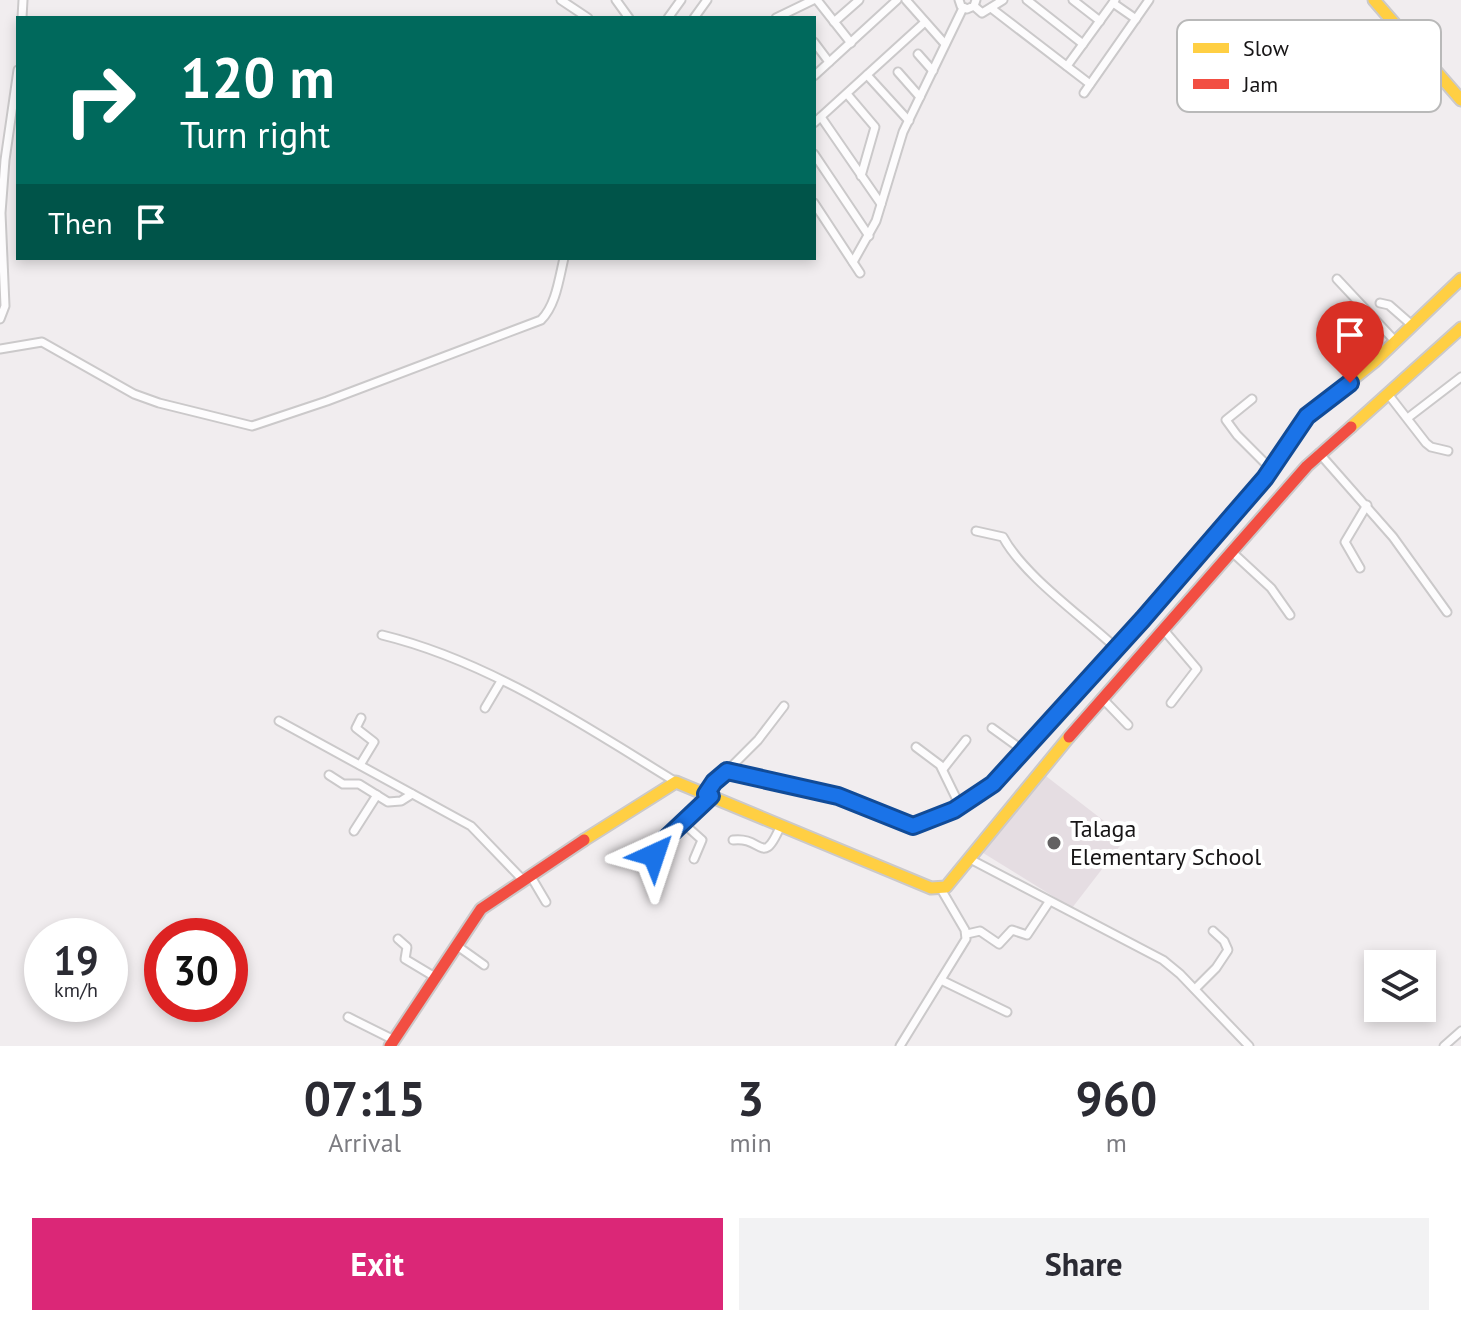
<!DOCTYPE html>
<html lang="en">
<head>
<meta charset="utf-8">
<style>
  body { margin:0; font-family:"PT Sans",sans-serif; background:#f2f2f3; color:#2b2b33; height:100vh; display:flex; flex-direction:column; font-size:30px; white-space:nowrap }
  * { box-sizing:border-box; margin:0 }
  p { font-size:26px; color:#7c7c81 }
  .icon { flex:none; width:44px; height:44px; fill:none; stroke:currentColor; stroke-width:2; stroke-linecap:round; stroke-linejoin:round }
  .map { position:relative; height:1046px; overflow:hidden }
  .drawer { display:flex; flex-direction:column; background:#fff; flex:1 }
  .drawer>* { flex:none }
  .banner { position:absolute; left:16px; top:16px; width:800px; height:244px; border-radius:0px; box-shadow:0 4px 12px #0003; background:#00695c; color:#fff; overflow:hidden }
  .buttons { position:absolute; left:1364px; top:950px; display:grid; gap:16px }
  .buttons a { display:grid; place-items:center; width:72px; height:72px; border-radius:0px; background:#fff; box-shadow:0 4px 12px #0003; font-size:40px }
  .speed { position:absolute; left:24px; top:918px; display:flex; gap:16px; font-size:40px; font-weight:700; text-align:center }
  .speed>* { display:grid; place-content:center; width:104px; height:104px; border-radius:50%; background:#fff; box-shadow:0 4px 12px #0003; line-height:1 }
  .speed small { font-size:20px; font-weight:400 }
  .speed .limit { border:12px solid #d22; background:#fff; color:#111 }
  .pin { position:absolute; display:grid; place-items:center; width:68px; height:68px; color:#fff; margin:-82px -34px; border-radius:50% 50% 50% 0; rotate:-45deg; box-shadow:0 0 8px #0007 }
  .pin .icon { rotate:45deg }
  .me { position:absolute; width:88px; margin:-44px; rotate:42deg; stroke-linejoin:round; filter:drop-shadow(0 0 6px #0008) }
  .turn { display:flex; align-items:center; gap:28px; height:168px; padding:0 32px; font-size:36px }
  .turn .icon { width:104px; height:104px; stroke-width:2.5 }
  .turn b { display:block; font-size:56px; line-height:68px }
  .then { display:flex; align-items:center; height:76px; padding:0 32px; background:#0003; gap:16px; font-size:30px }
  .eta { display:flex; justify-content:space-evenly; align-items:center; height:136px; text-align:center }
  .eta b { font-size:48px; font-weight:700; line-height:56px }
  .button { display:flex; gap:16px; margin-top:auto; padding:16px 32px }
  .button a { flex:1; height:92px; border-radius:0px; background:#db2777; color:#fff; font-size:32px; font-weight:700; line-height:92px; text-align:center }
  .button a+a { background:#f2f2f3; color:#2b2b33 }
  .map>svg:first-child { display:block }
  .built { fill:#e5dde2 }
  .lines { fill:none; stroke-linecap:round; stroke-linejoin:round }
  .street-casing { stroke:#cbc9ca; stroke-width:11 }
  .slow-casing { stroke:#cbc9ca; stroke-width:15 }
  .jam-casing { stroke:#cbc9ca; stroke-width:15 }
  .street { stroke:#fdfcfd; stroke-width:7 }
  .slow { stroke:#ffcf43; stroke-width:11 }
  .jam { stroke:#f24e42; stroke-width:11 }
  .route-casing { stroke:#114b97; stroke-width:20 }
  .route { stroke:#1a73e8; stroke-width:14 }
  .poi-dot { fill:#636162; stroke:#fff; stroke-width:3 }
  .labels { text-anchor:middle; stroke-width:8; stroke-linejoin:round; paint-order:stroke }
  .poi-label { font-size:24px; fill:#171516; stroke:#fff; text-anchor:start }
  .key { fill:#fff; stroke:#b9b9b9; stroke-width:2 }
  .key-label { font-size:22px; fill:#171516 }
</style>
</head>
<body>
<div class="map">
<svg width="1461" height="1046" viewBox="0 0 1461 1046">
  <rect width="100%" height="100%" fill="#f1edef"/>
  <polygon class="built" points="1042,773 1126,838 1072,908 980,851"/>
  <g class="lines">
    <g class="street-casing">
      <g id="street">
        <polyline points="561,0 588,18"/>
        <polyline points="616,0 629,18"/>
        <polyline points="817,0 851,43"/>
        <polyline points="906,0 945,44"/>
        <polyline points="959,0 961,6 967,9 974,6 976,0"/>
        <polyline points="1027,0 1083,44"/>
        <polyline points="1073,0 1100,21"/>
        <polyline points="1113,3 1136,19"/>
        <polyline points="974,6 982,13 1003,0"/>
        <polyline points="991,8 1090,84"/>
        <polyline points="22,18 23,0"/>
        <polyline points="668,18 681,0"/>
        <polyline points="694,18 707,0"/>
        <polyline points="776,18 813,0"/>
        <polyline points="834,22 859,0"/>
        <polyline points="814,42 829,62"/>
        <polyline points="918,54 933,71"/>
        <polyline points="1067,66 1115,0"/>
        <polyline points="898,72 920,97"/>
        <polyline points="867,75 909,121"/>
        <polyline points="814,76 897,0"/>
        <polyline points="1084,93 1149,0"/>
        <polyline points="847,94 875,127 861,176"/>
        <polyline points="821,117 881,204"/>
        <polyline points="814,123 925,22"/>
        <polyline points="814,154 869,236"/>
        <polyline points="814,203 860,273"/>
        <polyline points="853,262 876,221 903,132 963,8"/>
        <polyline points="1337,279 1395,341"/>
        <polyline points="1380,303 1389,305 1413,326"/>
        <polyline points="0,319 5,306 1,213 5,160 18,70"/>
        <path d="M 0,349 L 42,342 L 134,394 L 159,403 L 252,426 L 327,401 L 541,320 C 556,305 559,279 564,258"/>
        <polyline points="1388,394 1426,443 1431,447 1448,451"/>
        <polyline points="1252,399 1226,420 1237,435 1272,470"/>
        <polyline points="1409,417 1461,377"/>
        <polyline points="1319,453 1393,537 1447,612"/>
        <path d="M 976,531 L 1003,537 C 1024,576 1083,617 1116,648"/>
        <polyline points="1232,552 1271,588 1290,615"/>
        <polyline points="1360,568 1345,542 1367,505"/>
        <polyline points="1163,629 1197,669 1171,703"/>
        <path d="M 382,635 C 489,661 583,725 676,782"/>
        <polyline points="1102,698 1128,725"/>
        <polyline points="485,708 501,681"/>
        <polyline points="279,721 471,826 523,880"/>
        <polyline points="992,728 1024,751"/>
        <polyline points="916,747 940,765 960,806"/>
        <polyline points="360,765 374,742 356,728 361,718"/>
        <polyline points="943,769 966,740"/>
        <polyline points="727,771 758,740 784,706"/>
        <polyline points="329,775 343,784 359,784 388,802 401,801 412,794"/>
        <polyline points="683,823 702,840 694,859"/>
        <polyline points="354,831 377,795"/>
        <path d="M 733,840 C 763,836 762,869 781,825"/>
        <polyline points="970,859 1163,960 1180,974 1249,1046"/>
        <polyline points="657,865 654,855 657,847 711,796"/>
        <polyline points="530,875 546,902"/>
        <polyline points="967,934 980,931 999,944 1012,930 1027,935 1049,902"/>
        <polyline points="398,939 407,947 405,959 435,977"/>
        <polyline points="456,945 484,965"/>
        <polyline points="941,980 1007,1012"/>
        <polyline points="1195,989 1216,968 1228,950 1224,941 1213,931"/>
        <polyline points="348,1017 394,1040"/>
        <polyline points="900,1046 966,939 965,930 941,889"/>
        <polyline points="1444,1046 1461,1031"/>
      </g>
    </g>
    <g class="slow-casing">
      <g id="slow">
        <polyline points="1374,0 1461,100"/>
        <polyline points="1351,427 1461,328"/>
        <polyline points="1126,638 1265,478 1307,416 1374,362 1461,279"/>
        <polyline points="584,840 676,782 931,888 946,887 1069,737"/>
      </g>
    </g>
    <g class="jam-casing">
      <g id="jam">
        <polyline points="1069,737 1307,466 1351,427"/>
        <polyline points="706,794 710,786 727,771 838,796 913,826 954,810 993,784 1126,638"/>
        <polyline points="390,1046 481,909 584,840"/>
      </g>
    </g>
    <use href="#street" class="street"/>
    <use href="#slow" class="slow"/>
    <use href="#jam" class="jam"/>
  </g>
  <g class="lines">
    <g class="route-casing">
      <polyline id="route" points="654,855 657,847 711,796 706,794 714,782 727,771 838,796 913,826 954,810 993,784 1143,619 1265,478 1307,416 1350,383"/>
    </g>
    <use href="#route" class="route"/>
  </g>
  <circle class="poi-dot" cx="1054" cy="843" r="8"/>
  <g class="labels">
    <g class="poi-label">
      <text x="1070" y="837">Talaga<tspan x="1070" dy="28">Elementary School</tspan></text>
    </g>
  </g>
  <rect x="1177" y="20" width="264" height="92" rx="12" class="key"/>
  <rect x="1193" y="43" width="36" height="10" fill="#ffcf43"/>
  <rect x="1193" y="79" width="36" height="10" fill="#f24e42"/>
  <g class="key-label">
    <text x="1243" y="56">Slow</text>
    <text x="1243" y="92">Jam</text>
  </g>
</svg>
<div class="buttons">
<a><svg class="icon" aria-label="layers" viewBox="0 0 24 24"><path d="M12 4l9 5-9 5-9-5zM3 14l9 5 9-5"/></svg></a>
</div>
<div class="speed"><div>19<small>km/h</small></div><div class="limit">30</div></div>
<div class="pin" style="left:1350px;top:383px;background:#d93025"><svg class="icon" aria-label="arrive" viewBox="0 0 24 24"><path d="M6 21V4h12l-3 4 3 4H6"/></svg></div>
<svg class="me" style="left:654px;top:855px" viewBox="-20 -20 40 40"><path d="M0-17L14 15 0 8-14 15z" fill="#1a73e8" stroke="#fff" stroke-width="4"/></svg>
<div class="banner">
<div class="turn"><svg class="icon" aria-label="right" viewBox="0 0 24 24"><path d="M7 20v-9h11M14 6l5 5-5 5"/></svg><div><b>120 m</b>Turn right</div></div>
<div class="then">Then<svg class="icon" aria-label="arrive" viewBox="0 0 24 24"><path d="M6 21V4h12l-3 4 3 4H6"/></svg></div>
</div>
</div>
<section class="drawer">
<div class="eta">
<div><b>07:15</b><p>Arrival</p></div>
<div><b>3</b><p>min</p></div>
<div><b>960</b><p>m</p></div>
</div>
<div class="button"><a>Exit</a><a>Share</a></div>
</section>
</body>
</html>
